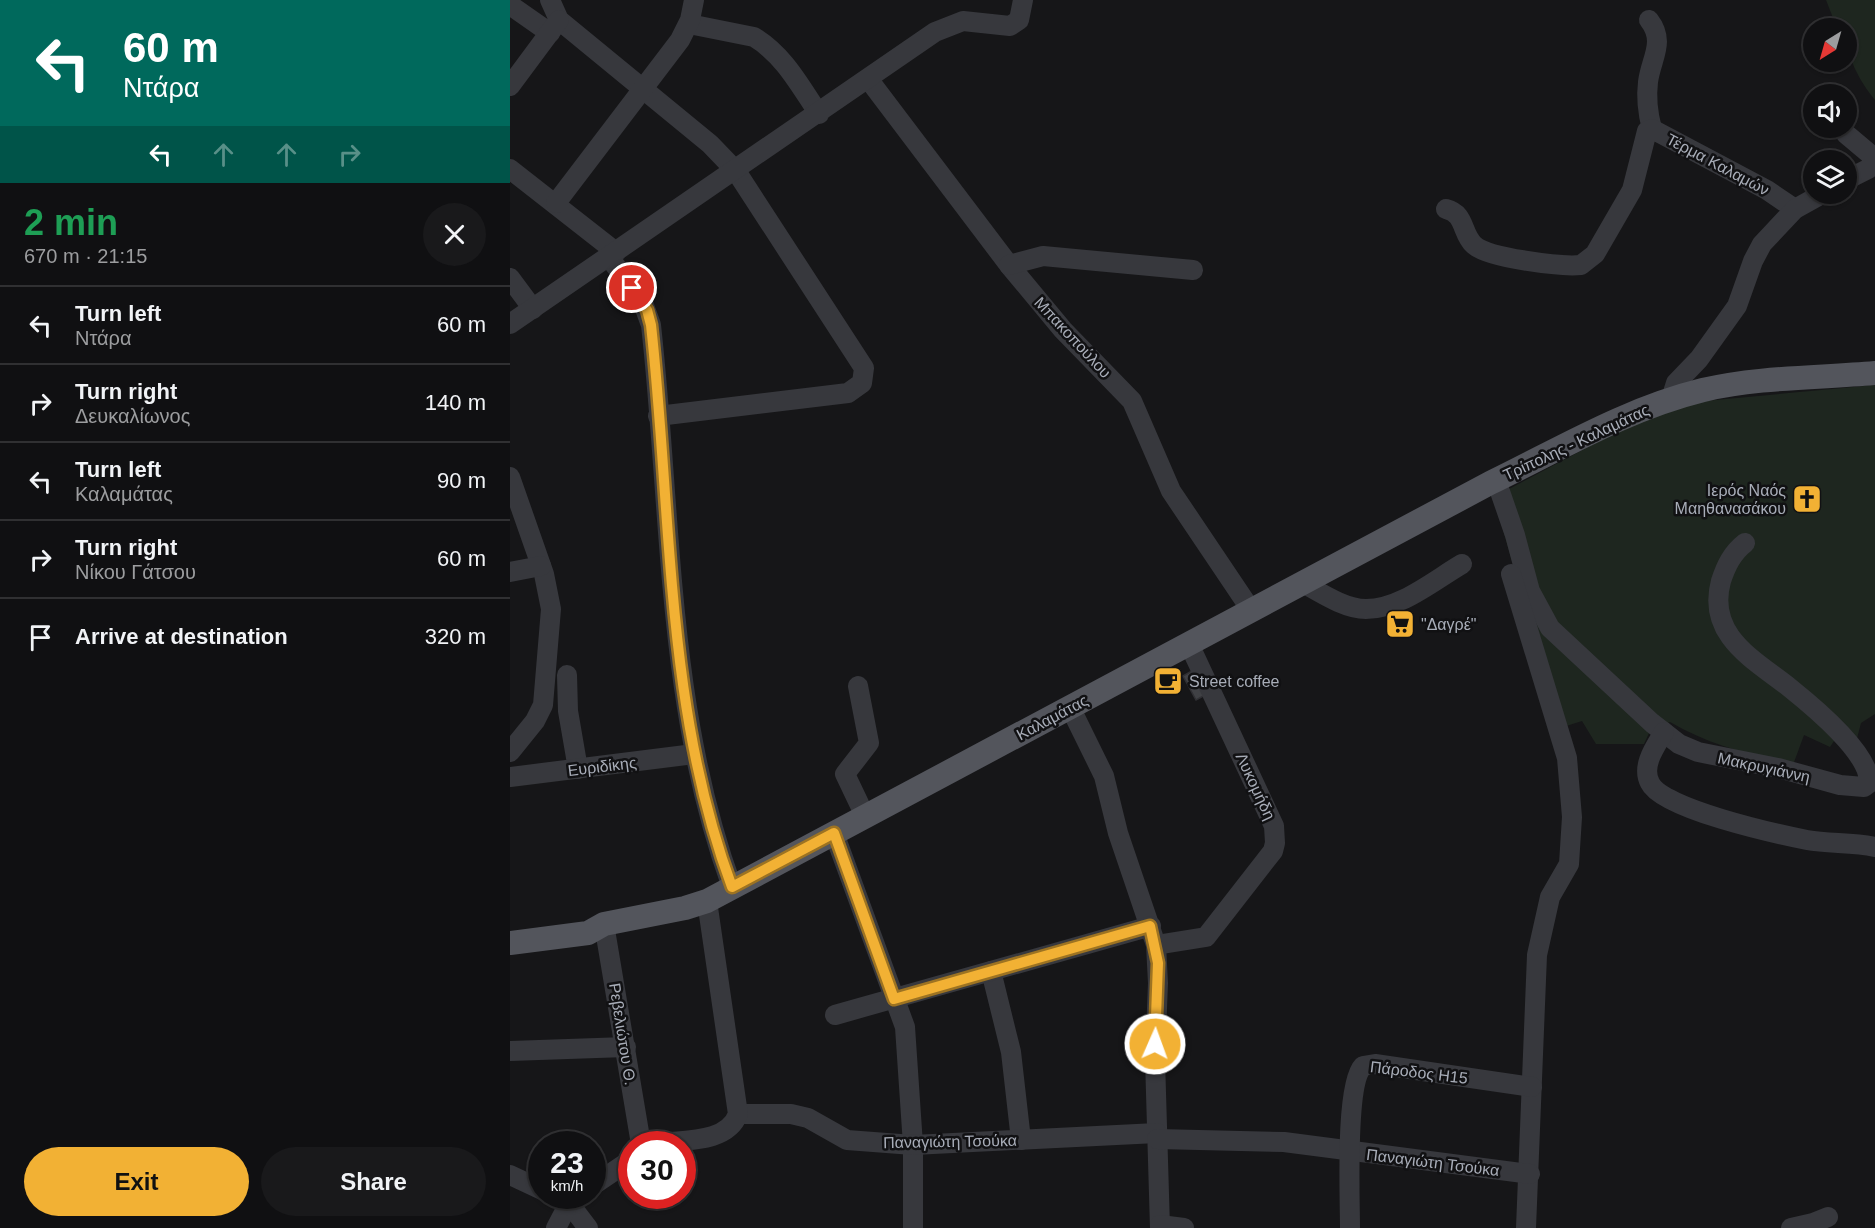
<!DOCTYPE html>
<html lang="en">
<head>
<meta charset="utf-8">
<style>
  body { margin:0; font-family:Helvetica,sans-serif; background:#19191b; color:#f1f3f6; height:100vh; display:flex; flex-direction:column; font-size:22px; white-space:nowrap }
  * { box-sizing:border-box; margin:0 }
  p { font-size:20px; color:#9c9d9f }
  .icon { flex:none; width:33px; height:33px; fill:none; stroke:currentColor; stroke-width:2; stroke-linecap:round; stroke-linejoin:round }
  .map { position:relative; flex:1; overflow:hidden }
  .panel { display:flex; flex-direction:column; background:#101012; width:510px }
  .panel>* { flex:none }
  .guide { background:#00695c; color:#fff; overflow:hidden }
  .needle { width:39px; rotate:217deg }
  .buttons { position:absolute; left:1293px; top:18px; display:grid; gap:12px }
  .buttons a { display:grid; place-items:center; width:54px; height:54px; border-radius:50%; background:#101012; box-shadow:0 2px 4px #0004,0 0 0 2px #303032; font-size:30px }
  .speed { position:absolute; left:18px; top:1131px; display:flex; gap:12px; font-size:30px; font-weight:700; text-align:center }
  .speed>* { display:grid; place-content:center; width:78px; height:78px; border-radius:50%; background:#101012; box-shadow:0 2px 4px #0004,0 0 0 2px #303032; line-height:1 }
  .speed small { font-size:15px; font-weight:400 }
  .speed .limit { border:9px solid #d22; background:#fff; color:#111 }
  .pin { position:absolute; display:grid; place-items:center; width:51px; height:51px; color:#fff; margin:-26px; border:3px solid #fff; border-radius:50%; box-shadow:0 2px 6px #0007 }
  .me { position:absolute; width:66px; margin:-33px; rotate:2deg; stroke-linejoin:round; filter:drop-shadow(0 0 4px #0008) }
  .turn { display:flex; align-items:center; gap:21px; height:126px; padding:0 24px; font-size:27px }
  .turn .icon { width:78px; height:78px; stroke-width:2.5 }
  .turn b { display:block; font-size:42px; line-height:51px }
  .lanes { display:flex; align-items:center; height:57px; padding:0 24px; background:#0003; justify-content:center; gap:30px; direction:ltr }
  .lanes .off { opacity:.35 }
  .round { display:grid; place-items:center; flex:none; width:63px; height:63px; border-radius:32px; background:#19191b }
  .overview { display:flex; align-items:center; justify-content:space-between; height:102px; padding:0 24px }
  h1 { font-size:36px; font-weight:800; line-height:45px; color:#1e9e55 }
  .action { display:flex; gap:12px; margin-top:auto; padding:12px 24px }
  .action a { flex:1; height:69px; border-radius:36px; background:#f2b134; color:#111; font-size:24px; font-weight:800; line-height:69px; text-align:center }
  .action a+a { background:#19191b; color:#f1f3f6 }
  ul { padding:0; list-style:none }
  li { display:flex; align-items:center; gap:18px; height:78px; padding:0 24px; border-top:2px solid #303032 }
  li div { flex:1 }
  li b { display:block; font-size:22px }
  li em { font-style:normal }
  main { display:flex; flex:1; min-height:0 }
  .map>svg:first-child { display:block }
  .green { fill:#1e261f }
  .building { fill:#404145; stroke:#303034; stroke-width:1.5 }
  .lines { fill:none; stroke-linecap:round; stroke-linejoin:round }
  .minor { stroke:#37383d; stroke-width:20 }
  .major { stroke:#53555c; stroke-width:24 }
  .route-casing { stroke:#9d7322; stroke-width:15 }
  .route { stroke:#f2b134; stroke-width:10 }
  .labels { text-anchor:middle; stroke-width:5; stroke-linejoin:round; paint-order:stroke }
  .street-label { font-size:16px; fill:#a8adb8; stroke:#111113 }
  .poi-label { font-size:16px; fill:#a8adb8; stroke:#111113; text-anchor:start }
</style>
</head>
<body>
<main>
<section class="panel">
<div class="guide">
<div class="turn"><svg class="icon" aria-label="left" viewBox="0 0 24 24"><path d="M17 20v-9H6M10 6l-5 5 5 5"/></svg><div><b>60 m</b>Ντάρα</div></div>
<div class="lanes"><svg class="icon" aria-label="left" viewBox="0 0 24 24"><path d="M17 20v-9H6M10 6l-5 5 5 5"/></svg><svg class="icon off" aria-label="ahead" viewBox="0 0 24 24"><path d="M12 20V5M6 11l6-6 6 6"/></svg><svg class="icon off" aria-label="ahead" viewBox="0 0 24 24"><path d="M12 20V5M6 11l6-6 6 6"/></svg><svg class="icon off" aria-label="right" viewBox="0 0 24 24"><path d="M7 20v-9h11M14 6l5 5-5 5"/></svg></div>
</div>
<div class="overview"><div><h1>2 min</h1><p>670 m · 21:15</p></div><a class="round"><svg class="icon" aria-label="close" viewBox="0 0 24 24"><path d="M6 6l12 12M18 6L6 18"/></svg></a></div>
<ul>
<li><svg class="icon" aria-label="left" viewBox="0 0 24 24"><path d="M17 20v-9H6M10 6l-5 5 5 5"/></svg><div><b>Turn left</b><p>Ντάρα</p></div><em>60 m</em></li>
<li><svg class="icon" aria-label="right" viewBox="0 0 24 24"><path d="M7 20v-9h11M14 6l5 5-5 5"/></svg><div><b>Turn right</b><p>Δευκαλίωνος</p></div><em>140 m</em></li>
<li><svg class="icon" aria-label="left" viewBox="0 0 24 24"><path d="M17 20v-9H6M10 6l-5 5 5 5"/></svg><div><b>Turn left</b><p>Καλαμάτας</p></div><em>90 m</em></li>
<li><svg class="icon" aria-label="right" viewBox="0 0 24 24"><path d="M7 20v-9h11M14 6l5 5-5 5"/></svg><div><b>Turn right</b><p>Νίκου Γάτσου</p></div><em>60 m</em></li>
<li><svg class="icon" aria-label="arrive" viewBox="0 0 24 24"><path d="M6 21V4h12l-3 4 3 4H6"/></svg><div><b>Arrive at destination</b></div><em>320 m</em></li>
</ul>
<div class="action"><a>Exit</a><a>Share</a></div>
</section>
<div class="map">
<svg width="1365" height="1228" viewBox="0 0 1365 1228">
  <rect width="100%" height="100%" fill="#161618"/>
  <g class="green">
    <path d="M 1316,0 L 1365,0 L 1365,100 C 1348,79 1336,56 1336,28 L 1327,28 Z"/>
    <path d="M 1365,385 L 1365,714 L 1351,723 L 1346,742 L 1332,729 L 1320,747 L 1294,735 L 1283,765 C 1239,754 1199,745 1160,722 L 1140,731 L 1134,744 L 1086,744 L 1072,721 L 1050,728 L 991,523 L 999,489 L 1114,428 L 1184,402 Z"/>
  </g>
  <polygon class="building" points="685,669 699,693 686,700 673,676"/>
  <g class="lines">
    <g class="minor">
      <polyline points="40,0 49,20 200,144 226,171 354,368 352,383 338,393 148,416"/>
      <polyline points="0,5 40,33"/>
      <path d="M 1139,20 C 1156,42 1141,58 1138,82 C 1136,98 1138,114 1142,129"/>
      <path d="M 179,24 L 244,37 C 274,55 290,86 309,114"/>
      <polyline points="359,80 499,265 553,330 622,401 661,491 741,610"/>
      <polyline points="0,86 49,20"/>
      <polyline points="1336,134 1361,155 1364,163 1358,169 1336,180"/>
      <polyline points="0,169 106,252"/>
      <polyline points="46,203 170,40 180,20 184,0"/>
      <path d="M 936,209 C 956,214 951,233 964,245 C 978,258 1051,267 1071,265 L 1085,254 L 1122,190 L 1137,131 L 1142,129 L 1257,190 L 1285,209"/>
      <path d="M 99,257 L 133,303 L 141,325 C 162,514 156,707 222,887"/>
      <polyline points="499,265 533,256 683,270"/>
      <polyline points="0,278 23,309"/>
      <polyline points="0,324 425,32 453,21 500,26 509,20 513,0"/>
      <polyline points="1161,399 1166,383 1189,359 1227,306 1243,261 1252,244 1285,209 1312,194"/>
      <polyline points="0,477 34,574 41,609 33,705 25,721 0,752"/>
      <path d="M 986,480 L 1005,535 L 1020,591 L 1040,628 L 1142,723 L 1169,744 L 1188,752 L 1268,768 L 1330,785 L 1354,787 L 1358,784 C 1365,757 1300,704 1280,688 C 1245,660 1196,636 1211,581 C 1216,566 1222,553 1235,543"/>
      <polyline points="0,572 31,566"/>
      <polyline points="1001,574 1057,758 1062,817 1059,864 1040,897 1027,955 1016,1228"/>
      <path d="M 793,583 C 811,593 835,609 856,609 C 890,609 923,581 952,564"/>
      <polyline points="57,675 58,711 68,769"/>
      <polyline points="348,686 359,743 335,774 355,816"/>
      <polyline points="560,707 594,776 608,833 646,945 648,983 645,1059 650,1228"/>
      <path d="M 1154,732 C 1145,747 1131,766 1140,783 C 1152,809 1267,834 1297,840 C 1319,844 1343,842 1365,847"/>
      <polyline points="0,777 184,754"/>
      <polyline points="324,833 395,1027 403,1145 403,1228"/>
      <polyline points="94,924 131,1144"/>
      <polyline points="646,945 696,937 763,851 765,843 764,826 679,644"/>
      <polyline points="481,971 501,1052 511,1140"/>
      <polyline points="325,1015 641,926"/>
      <polyline points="0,1051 116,1047"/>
      <polyline points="228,1114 281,1114 298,1118 337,1140 403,1145 647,1133"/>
      <polyline points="647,1139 774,1142 1020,1174"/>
      <path d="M 142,1144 C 169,1139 217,1145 228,1114 L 197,901"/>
      <polyline points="0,1175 32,1190"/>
      <polyline points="82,1186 122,1159"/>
      <polyline points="43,1196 59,1203 78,1228"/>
      <polyline points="650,1225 674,1228"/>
      <polyline points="46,1228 59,1203 68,1197"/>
      <path d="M 840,1228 C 840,1198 835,1084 853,1066 L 865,1064 L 1022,1087"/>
      <polyline points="1281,1228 1303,1223 1318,1217"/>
    </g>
    <path class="major" d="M 0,943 L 78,933 L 94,924 L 175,908 L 197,901 L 980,483 C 1050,449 1116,409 1193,390 C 1248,377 1308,378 1365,373"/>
  </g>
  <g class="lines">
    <g class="route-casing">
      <path id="route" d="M 122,288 L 137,310 L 141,325 C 162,514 155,708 222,887 L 324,833 L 384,999 L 640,926 L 648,963 L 645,1044"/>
    </g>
    <use href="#route" class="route"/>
  </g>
  <defs>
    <g id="church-square" transform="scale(1.5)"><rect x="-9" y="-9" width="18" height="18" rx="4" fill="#f2b134" stroke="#111113"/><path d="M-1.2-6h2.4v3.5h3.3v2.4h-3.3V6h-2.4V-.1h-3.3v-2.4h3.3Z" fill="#111"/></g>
    <g id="supermarket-square" transform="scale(1.5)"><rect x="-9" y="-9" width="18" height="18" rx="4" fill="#f2b134" stroke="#111113"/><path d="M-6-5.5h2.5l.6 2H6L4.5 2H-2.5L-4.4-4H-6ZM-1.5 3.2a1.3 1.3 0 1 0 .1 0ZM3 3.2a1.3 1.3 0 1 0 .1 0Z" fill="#111"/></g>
    <g id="cafe-square" transform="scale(1.5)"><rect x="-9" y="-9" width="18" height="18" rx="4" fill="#f2b134" stroke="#111113"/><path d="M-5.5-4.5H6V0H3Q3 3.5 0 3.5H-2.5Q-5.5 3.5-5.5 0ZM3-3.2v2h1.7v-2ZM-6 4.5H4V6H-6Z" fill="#111"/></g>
  </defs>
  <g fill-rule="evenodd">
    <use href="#church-square" x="1297" y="499"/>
    <use href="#supermarket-square" x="890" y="624"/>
    <use href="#cafe-square" x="658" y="681"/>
  </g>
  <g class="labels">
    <g class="street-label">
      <text transform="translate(1208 164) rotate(28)" y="6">Τέρμα Καλαμών</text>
      <text transform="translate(563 337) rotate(47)" y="6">Μπακοπούλου</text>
      <text transform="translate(1066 442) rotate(-25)" y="6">Τρίπολης - Καλαμάτας</text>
      <text transform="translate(542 717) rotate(-28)" y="6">Καλαμάτας</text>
      <text transform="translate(92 766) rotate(-7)" y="6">Ευριδίκης</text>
      <text transform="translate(1254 767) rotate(12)" y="6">Μακρυγιάννη</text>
      <text transform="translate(746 786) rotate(65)" y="6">Λυκομήδη</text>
      <text transform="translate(113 1034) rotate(81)" y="6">Ρεβελιώτου Θ.</text>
      <text transform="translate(909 1072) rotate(7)" y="6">Πάροδος Η15</text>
      <text transform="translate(440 1141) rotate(-1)" y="6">Παναγιώτη Τσούκα</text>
      <text transform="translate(923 1162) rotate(7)" y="6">Παναγιώτη Τσούκα</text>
    </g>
    <g class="poi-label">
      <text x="1276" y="496" text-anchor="end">Ιερός Ναός<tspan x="1276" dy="18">Μαηθανασάκου</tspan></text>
      <text x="911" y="630">"Δαγρέ"</text>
      <text x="679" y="687">Street coffee</text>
    </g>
  </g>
</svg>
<div class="buttons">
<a><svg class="needle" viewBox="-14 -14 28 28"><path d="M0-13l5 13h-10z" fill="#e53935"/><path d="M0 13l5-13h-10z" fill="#9c9d9f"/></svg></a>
<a><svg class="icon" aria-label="sound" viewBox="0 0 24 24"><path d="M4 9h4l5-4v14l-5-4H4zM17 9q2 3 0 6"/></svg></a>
<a><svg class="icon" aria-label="layers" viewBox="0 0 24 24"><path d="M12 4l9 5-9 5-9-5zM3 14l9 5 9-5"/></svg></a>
</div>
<div class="speed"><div>23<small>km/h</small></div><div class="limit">30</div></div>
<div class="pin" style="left:122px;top:288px;background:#d93025"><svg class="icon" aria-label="arrive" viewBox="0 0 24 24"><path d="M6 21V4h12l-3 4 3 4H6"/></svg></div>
<svg class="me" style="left:645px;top:1044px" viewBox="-20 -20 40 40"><circle r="17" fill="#f2b134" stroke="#fff" stroke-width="3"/><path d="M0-11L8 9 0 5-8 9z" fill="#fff"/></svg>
</div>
</main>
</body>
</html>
